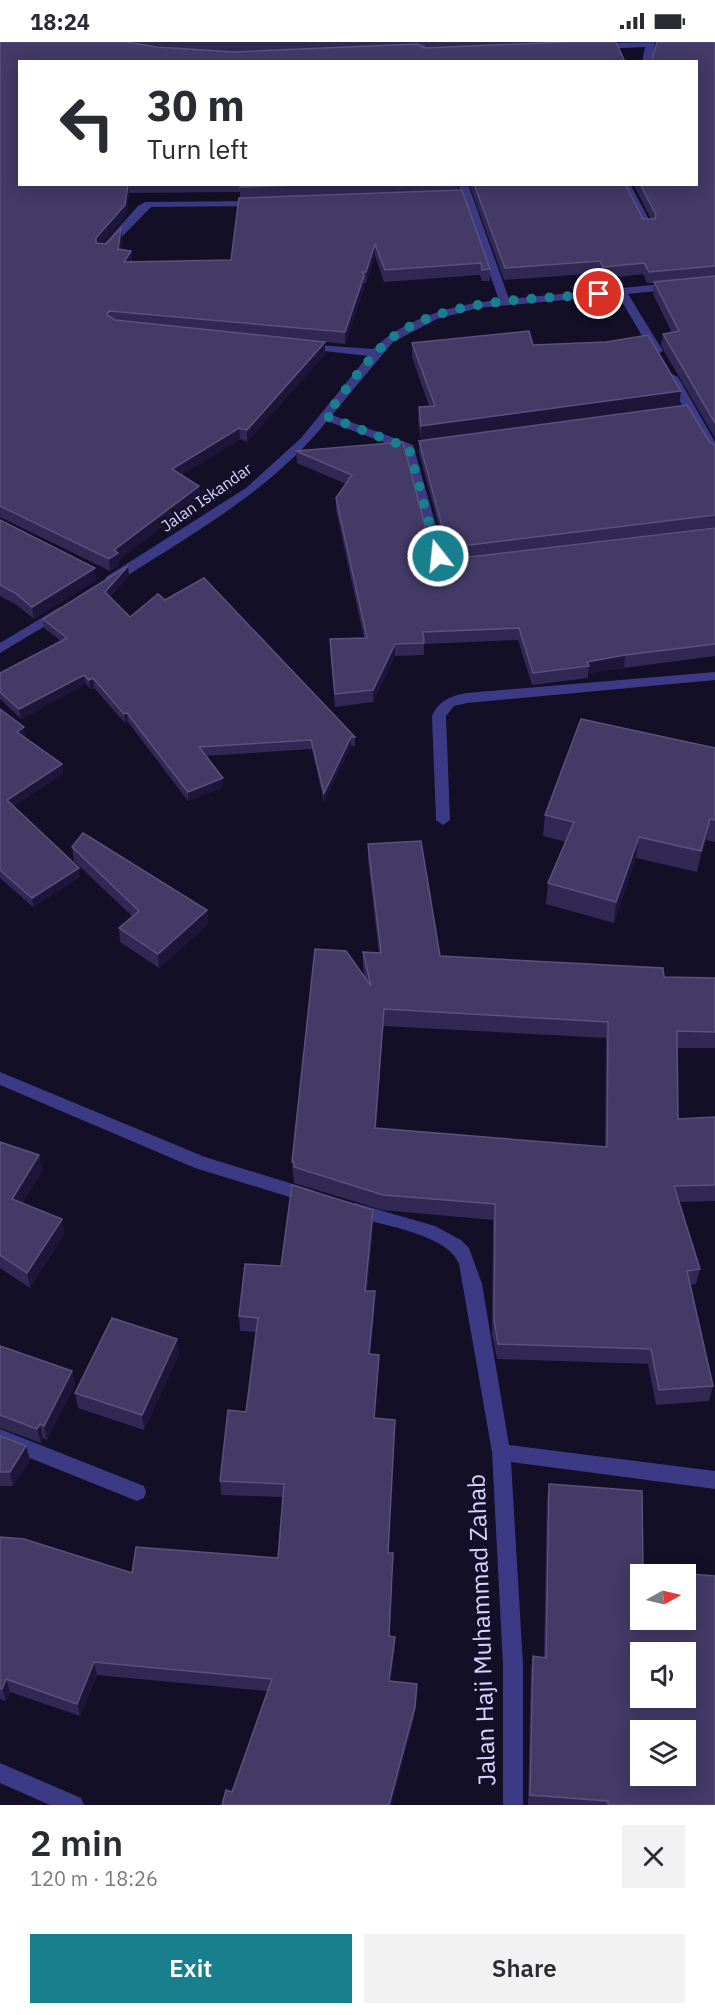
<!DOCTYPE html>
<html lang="en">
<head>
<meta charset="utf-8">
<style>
  body { margin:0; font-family:"IBM Plex Sans",sans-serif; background:#f2f2f3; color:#2b2b33; height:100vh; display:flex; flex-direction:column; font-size:22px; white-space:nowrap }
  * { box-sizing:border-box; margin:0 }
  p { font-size:20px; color:#7c7c81 }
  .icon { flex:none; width:33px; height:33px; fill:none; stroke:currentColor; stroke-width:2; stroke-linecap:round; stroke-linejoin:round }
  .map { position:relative; height:1763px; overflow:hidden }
  .drawer { display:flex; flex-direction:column; background:#fff; flex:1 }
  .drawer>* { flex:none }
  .top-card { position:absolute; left:18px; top:18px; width:680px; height:126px; border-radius:0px; box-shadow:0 3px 15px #0003; background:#fff; color:#2b2b33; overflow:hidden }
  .needle { width:39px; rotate:82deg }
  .controls { position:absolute; left:630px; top:1522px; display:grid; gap:12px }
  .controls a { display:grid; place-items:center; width:66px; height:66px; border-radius:0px; background:#fff; box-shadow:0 3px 15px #0003; font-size:30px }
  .pin { position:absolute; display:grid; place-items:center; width:51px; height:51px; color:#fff; margin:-26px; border:3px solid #fff; border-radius:50%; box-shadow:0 2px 6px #0007 }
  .me { position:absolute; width:66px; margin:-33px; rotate:344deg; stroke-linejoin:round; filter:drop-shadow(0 0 4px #0008) }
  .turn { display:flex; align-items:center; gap:21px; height:126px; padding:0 30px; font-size:27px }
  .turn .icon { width:78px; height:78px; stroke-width:2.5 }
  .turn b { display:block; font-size:42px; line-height:51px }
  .round { display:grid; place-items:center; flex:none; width:63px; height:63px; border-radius:0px; background:#f2f2f3 }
  .summary { display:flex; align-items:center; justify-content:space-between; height:102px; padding:0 30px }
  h1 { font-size:36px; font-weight:600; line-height:45px }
  .primary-button { display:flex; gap:12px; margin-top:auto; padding:12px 30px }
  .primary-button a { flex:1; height:69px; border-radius:0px; background:#187f8f; color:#fff; font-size:24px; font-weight:600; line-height:69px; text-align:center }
  .primary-button a+a { background:#f2f2f3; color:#2b2b33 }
  .status { display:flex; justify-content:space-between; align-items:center; height:42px; padding:0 30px; background:#fff; direction:ltr }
  .status svg { height:16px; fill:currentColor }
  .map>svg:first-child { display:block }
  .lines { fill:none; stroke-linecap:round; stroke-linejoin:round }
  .minor { fill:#3d3a85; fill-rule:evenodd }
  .wall { fill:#312854; fill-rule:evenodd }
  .shaded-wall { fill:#1d163a }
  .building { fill:#433a66; stroke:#5a527e; stroke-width:1.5; fill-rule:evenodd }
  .route { stroke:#187f8f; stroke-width:10; stroke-dasharray:0 18 }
  .labels { text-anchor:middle; stroke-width:4.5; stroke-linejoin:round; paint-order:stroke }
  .far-street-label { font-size:16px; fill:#d9d4ff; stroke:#130f26 }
  .near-street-label { font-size:24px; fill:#d9d4ff; stroke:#130f26 }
</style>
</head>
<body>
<div class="status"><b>18:24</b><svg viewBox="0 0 49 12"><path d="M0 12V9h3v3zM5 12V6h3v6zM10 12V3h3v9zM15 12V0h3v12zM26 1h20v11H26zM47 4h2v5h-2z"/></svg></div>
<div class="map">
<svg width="715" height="1763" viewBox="0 0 715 1763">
  <rect width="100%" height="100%" fill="#130f26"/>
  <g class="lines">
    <g class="minor">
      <polygon points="415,0 425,0 431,20 421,20"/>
      <polygon points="655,0 652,20 642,20 645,5 598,7 593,4 598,1"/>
      <path d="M 458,142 L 468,142 L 509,257 L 715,237 L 715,243 L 628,252 L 663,309 L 657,312 L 651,309 L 618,253 L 478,266 L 437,277 L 393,300 L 332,373 L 413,403 L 444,512 L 454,521 L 452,524 L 444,524 L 432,514 L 404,408 L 327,379 C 270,450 191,492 116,541 L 106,541 L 105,538 L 106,535 L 246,446 L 301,396 L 368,314 L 307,307 L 301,304 L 303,302 L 373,307 C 405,276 455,262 499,258 Z"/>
      <polygon points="620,142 630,142 653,185 652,187 644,187"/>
      <polygon points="257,159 262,162 261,164 151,165 113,204 109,205 104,202 138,164 145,160"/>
      <polygon points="672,332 678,335 715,400 715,414 709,410 666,335"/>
      <polygon points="60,565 65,566 66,569 65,572 0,611 0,601"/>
      <path d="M 715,630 L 715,638 L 467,661 L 454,664 L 446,674 L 450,778 L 443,783 L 436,778 L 432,674 C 439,658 451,654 467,651 Z"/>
      <polygon points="0,1030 205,1115 309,1147 315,1149 317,1154 315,1159 309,1161 195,1126 0,1043"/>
      <path d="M 355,1161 L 435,1184 L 461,1198 L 469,1206 L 482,1242 L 509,1403 L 715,1429 L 715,1447 L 511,1420 L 523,1623 L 523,1763 L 503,1763 L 503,1623 L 492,1410 L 459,1222 C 448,1191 377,1183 349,1173 L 347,1168 L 349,1163 Z"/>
      <polygon points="0,1387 144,1444 146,1450 144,1456 137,1459 0,1404"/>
      <polygon points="0,1721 81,1756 84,1763 50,1763 0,1741"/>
    </g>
  </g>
  <g class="wall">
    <path d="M 0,0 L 616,0 L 20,142 L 458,142 L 458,148 L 490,227 L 490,239 L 482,239 L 480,233 L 384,240 L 375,213 L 366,241 L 364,241 L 364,246 L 345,302 L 325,300 L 325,312 L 247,400 L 240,397 L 182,433 L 199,444 L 200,456 L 119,517 L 119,523 L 110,529 L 0,475 ZM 135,1 L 180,6 L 158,5 ZM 418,2 L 423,2 L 429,6 L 424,6 ZM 240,150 L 240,156 L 231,218 L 132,220 L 131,209 L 121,207 L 122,197 L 121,186 L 106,202 L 102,201 L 126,174 L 129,151 Z"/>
    <polygon points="715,0 715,396 661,304 663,292 672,291 653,252 654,241 647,241 643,232 602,237 599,231 504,238 469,142 625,142 643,177 651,177 633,142 696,142"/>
    <polygon points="412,301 533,303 679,363 421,398 418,379 419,365 429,364 412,315"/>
    <polygon points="419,399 709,399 715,404 715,485 460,516 715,486 715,614 624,626 588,631 588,636 532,643 518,598 424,602 424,613 395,614 373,660 335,665 330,609 330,597 364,596 336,468 336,456 346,442 297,421 296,409 403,400 430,503 443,513 452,515 446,511 419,411"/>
    <polygon points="0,478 96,538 34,577 17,563 0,554"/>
    <polygon points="129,533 110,555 130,575 165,558 355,695 355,704 351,704 324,760 312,707 205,714 223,745 188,759 128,680 125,681 94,646 90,647 86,642 21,677 0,657 0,631 61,599 44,586 43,577"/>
    <polygon points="0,667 26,694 24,695 62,722 63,732 13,764 80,835 33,865 0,836"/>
    <polygon points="715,706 715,800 706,798 697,830 636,816 614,881 546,862 548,841 566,800 543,794 545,773"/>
    <path d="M 368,802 L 440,914 L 664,935 L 715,936 L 715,1006 L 677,1006 L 678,1077 L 715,1075 L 715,1159 L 679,1160 L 700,1227 L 696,1242 L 690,1243 L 713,1344 L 709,1359 L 656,1363 L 648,1322 L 497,1317 L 492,1293 L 493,1178 L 382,1168 L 294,1141 L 294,1136 L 293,1136 L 292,1120 L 365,936 L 363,926 L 363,910 L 379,911 L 368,819 ZM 383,984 L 606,996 L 605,1105 L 376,1087 Z"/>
    <polygon points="72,805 207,868 208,882 159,926 120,900 119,886 132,874 74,819"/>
    <polygon points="0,1100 39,1113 42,1129 22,1161 62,1177 64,1192 30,1246 0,1226"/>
    <polygon points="373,1168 373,1183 367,1249 375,1264 370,1312 379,1313 375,1376 388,1511 389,1594 395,1607 390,1640 414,1677 232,1750 268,1649 97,1633 80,1674 10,1650 6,1659 0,1657 0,1495 132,1531 278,1516 283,1455 221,1453 220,1439 246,1370 256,1290 240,1289 239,1274 281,1224"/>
    <polygon points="177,1297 179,1312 144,1388 78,1366 75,1351"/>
    <polygon points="0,1304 72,1329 75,1343 47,1398 43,1396 41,1401 0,1386"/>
    <polygon points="0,1394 26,1404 30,1418 13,1444 0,1444"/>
    <polygon points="549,1442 643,1528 715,1763 528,1763 531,1628 533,1614 544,1615 547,1457"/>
  </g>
  <g class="shaded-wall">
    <polygon points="128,142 129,151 126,174 97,207 96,196"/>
    <polygon points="121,186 122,197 119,219 118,207"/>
    <polygon points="375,202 375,213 366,241 366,230"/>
    <polygon points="131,209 132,220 124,220"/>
    <polygon points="364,234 364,246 345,302 345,290"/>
    <polygon points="325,300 325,312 247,400 247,388"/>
    <polygon points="681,349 679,363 421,398 421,384"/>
    <polygon points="239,386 240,397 173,439 172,427"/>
    <polygon points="199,444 200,456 119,517 119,523 110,529 109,517 114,508"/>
    <polygon points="128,524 129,533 106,559 105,550"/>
    <polygon points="95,526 96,538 34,577 32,565"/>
    <polygon points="395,602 395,614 373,660 373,648"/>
    <polygon points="625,613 624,626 588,631 589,624 587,620"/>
    <polygon points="84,633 86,642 21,677 19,667"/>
    <polygon points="93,636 94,646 90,647 89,638"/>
    <polygon points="127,671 128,680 125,681 124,672"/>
    <polygon points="24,685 26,694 18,699 17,690"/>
    <polygon points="351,695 351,704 324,760 324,751"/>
    <polygon points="62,722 63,732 8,767 7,758"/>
    <polygon points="223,736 223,745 188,759 188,750"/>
    <polygon points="710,777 706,798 697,830 701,809"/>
    <polygon points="639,795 636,816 614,881 616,860"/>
    <polygon points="79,826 80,835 33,865 32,856"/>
    <polygon points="207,868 208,882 159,926 158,912"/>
    <polygon points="384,967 383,984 375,1102 375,1086"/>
    <polygon points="39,1113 42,1129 15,1172 12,1157"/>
    <polygon points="373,1168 373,1183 365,1263 365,1249"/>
    <polygon points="62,1177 64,1192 30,1246 27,1231"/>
    <polygon points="375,1249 375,1264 369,1327 369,1312"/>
    <polygon points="177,1297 179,1312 144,1388 142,1373"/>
    <polygon points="379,1313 379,1327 374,1390 374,1376"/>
    <polygon points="72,1329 75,1343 47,1398 44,1384"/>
    <polygon points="40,1382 43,1396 41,1401 37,1387"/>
    <polygon points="26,1404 30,1418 13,1444 10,1430"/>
    <polygon points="395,1595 395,1607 389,1652 389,1639"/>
    <polygon points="94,1620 97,1633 80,1674 77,1662"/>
    <polygon points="6,1637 10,1650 6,1659 2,1647"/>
    <polygon points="417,1642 414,1677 392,1763 389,1763"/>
  </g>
  <g class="building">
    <polygon points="0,0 126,0 158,5 233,10 417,2 424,6 566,0 616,0 625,20 20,20 20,142 128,142 125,163 96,196 96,201 106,202 121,186 118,207 131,209 124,220 231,218 239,156 462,148 490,227 482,228 481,221 385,228 375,202 366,230 362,230 364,234 345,290 109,269 107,273 115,278 325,300 247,388 239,386 172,427 199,444 114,508 118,511 109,517 0,464"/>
    <polygon points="657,0 715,0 715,224 649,230 644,221 603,225 600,219 505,226 474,142 625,142 643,177 655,177 656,173 640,142 696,142 696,20 651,20"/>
    <polygon points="240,142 322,142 242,145 240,145"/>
    <polygon points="715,234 715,381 663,292 679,289 654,240"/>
    <polygon points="529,289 533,303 606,300 648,293 681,349 421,384 419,365 435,364 412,301"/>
    <polygon points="687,363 709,399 715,404 715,473 461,504 452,503 446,499 419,399"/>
    <polygon points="403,400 430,503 443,513 461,516 715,486 715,602 625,613 587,620 589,624 533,631 519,586 423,590 424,601 395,602 373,648 335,652 330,597 367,596 336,456 352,433 296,409"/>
    <polygon points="0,478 95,526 32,565 15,551 0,543"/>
    <polygon points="128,524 105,550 130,575 158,552 165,558 204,536 355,695 351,695 324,751 311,698 199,705 223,736 188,750 127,671 124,672 93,636 89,638 84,633 19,667 0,650 0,631 67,596 43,577"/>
    <polygon points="0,667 24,685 17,690 62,722 7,758 79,826 32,856 0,828"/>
    <polygon points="581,677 715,706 715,778 710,777 701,809 639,795 616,860 548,841 574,780 545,773"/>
    <polygon points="83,791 207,868 158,912 119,886 139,869 72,805"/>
    <path d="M 421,799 L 440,914 L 663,926 L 664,935 L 715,936 L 715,990 L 677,989 L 678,1077 L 715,1075 L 715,1143 L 674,1144 L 700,1227 L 687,1229 L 713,1344 L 659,1348 L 651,1307 L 498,1302 L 494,1278 L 495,1162 L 383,1153 L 294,1125 L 294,1120 L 292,1120 L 315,907 L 346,909 L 371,944 L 363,910 L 381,911 L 368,802 ZM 384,967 L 608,980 L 607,1105 L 375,1086 Z"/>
    <polygon points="0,1100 39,1113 12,1157 62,1177 27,1231 0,1213"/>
    <polygon points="292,1143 373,1168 365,1249 375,1249 369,1312 379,1313 374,1376 395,1378 388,1511 393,1511 389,1594 395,1595 389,1639 417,1642 415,1665 389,1763 222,1763 226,1748 232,1750 272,1637 94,1620 77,1662 6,1637 2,1647 0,1646 0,1495 24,1497 132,1531 136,1505 278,1516 284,1442 220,1439 228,1368 246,1370 258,1276 239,1274 245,1222 281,1224"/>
    <polygon points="112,1276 177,1297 142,1373 75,1351"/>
    <polygon points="0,1304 72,1329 44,1384 40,1382 37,1387 0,1373"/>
    <polygon points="0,1394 26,1404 10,1430 0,1430"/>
    <path d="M 549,1442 L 642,1449 L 643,1528 L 715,1534 L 715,1763 L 608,1763 L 608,1759 L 530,1753 L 533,1614 L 546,1616 ZM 640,1533 L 686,1533 L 686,1578 L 640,1578 ZM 640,1611 L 686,1611 L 686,1656 L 640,1656 ZM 640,1689 L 686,1689 L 686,1734 L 640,1734 Z"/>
  </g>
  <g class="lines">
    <path class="route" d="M 438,514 L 409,406 L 326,374 C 345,349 364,321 387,300 C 439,255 534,258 599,252"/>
  </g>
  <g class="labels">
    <g class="far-street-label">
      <text transform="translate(206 455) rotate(-35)" y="6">Jalan Iskandar</text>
    </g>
    <g class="near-street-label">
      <text transform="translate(482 1588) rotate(-92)" y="8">Jalan Haji Muhammad Zahab</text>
    </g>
  </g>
</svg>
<div class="controls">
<a><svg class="needle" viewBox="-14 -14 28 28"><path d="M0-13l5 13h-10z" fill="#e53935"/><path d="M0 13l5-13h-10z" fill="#7c7c81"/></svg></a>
<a><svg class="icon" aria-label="sound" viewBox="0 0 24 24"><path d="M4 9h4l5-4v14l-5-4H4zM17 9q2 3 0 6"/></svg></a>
<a><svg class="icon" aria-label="layers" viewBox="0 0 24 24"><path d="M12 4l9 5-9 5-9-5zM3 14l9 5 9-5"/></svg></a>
</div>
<div class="pin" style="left:599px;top:252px;background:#d93025"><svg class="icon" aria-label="arrive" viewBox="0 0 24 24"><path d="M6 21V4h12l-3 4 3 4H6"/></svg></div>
<svg class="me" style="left:438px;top:514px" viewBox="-20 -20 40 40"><circle r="17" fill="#187f8f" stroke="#fff" stroke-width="3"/><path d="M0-11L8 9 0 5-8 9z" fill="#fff"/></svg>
<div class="top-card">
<div class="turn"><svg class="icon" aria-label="left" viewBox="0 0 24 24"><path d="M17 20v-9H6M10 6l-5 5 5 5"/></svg><div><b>30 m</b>Turn left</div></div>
</div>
</div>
<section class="drawer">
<div class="summary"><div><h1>2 min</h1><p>120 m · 18:26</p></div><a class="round"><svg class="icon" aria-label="close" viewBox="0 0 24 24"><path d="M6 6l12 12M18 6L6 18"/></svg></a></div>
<div class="primary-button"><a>Exit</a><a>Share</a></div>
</section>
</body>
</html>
